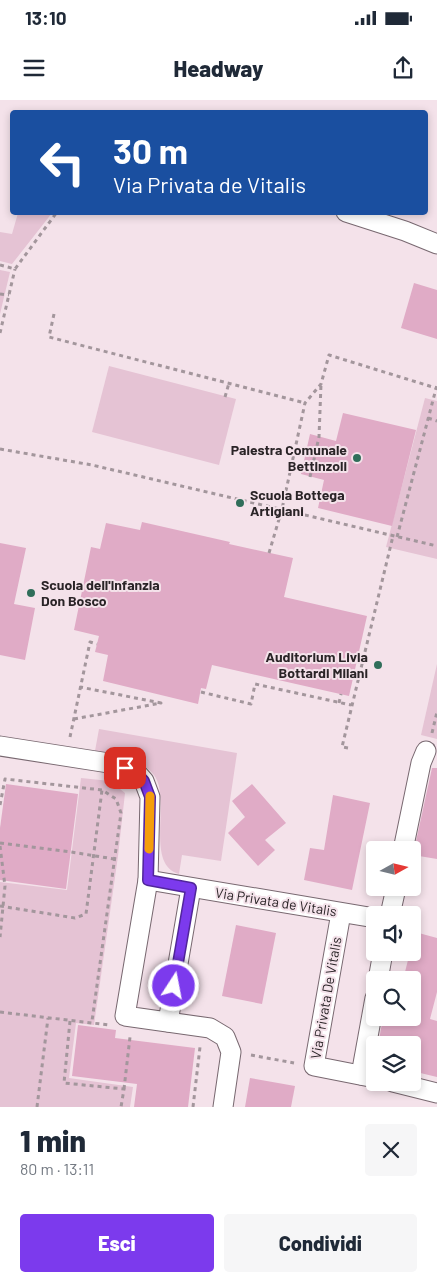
<!DOCTYPE html>
<html lang="it">
<head>
<meta charset="utf-8">
<style>
  body { margin:0; font-family:Barlow,sans-serif; background:#f6f6f7; color:#1f2937; height:100vh; display:flex; flex-direction:column; font-size:19px; white-space:nowrap }
  * { box-sizing:border-box; margin:0 }
  p { font-size:16px; color:#747a83 }
  .icon { flex:none; width:28px; height:28px; fill:none; stroke:currentColor; stroke-width:2; stroke-linecap:round; stroke-linejoin:round }
  .map { position:relative; height:1007px; overflow:hidden }
  .drawer { display:flex; flex-direction:column; background:#fff; flex:1 }
  .drawer>* { flex:none }
  .banner { position:absolute; left:10px; top:10px; width:418px; height:105px; border-radius:5px; box-shadow:0 2px 8px #0003; background:#1a4fa0; color:#fff; overflow:hidden }
  .needle { width:32px; rotate:82deg }
  .controls { position:absolute; left:366px; top:741px; display:grid; gap:10px }
  .controls a { display:grid; place-items:center; width:55px; height:55px; border-radius:5px; background:#fff; box-shadow:0 2px 8px #0003; font-size:25px }
  .pin { position:absolute; display:grid; place-items:center; width:42px; height:42px; color:#fff; margin:-21px; border-radius:10px; box-shadow:0 2px 8px #0006 }
  .me { position:absolute; width:55px; margin:-28px; rotate:11deg; stroke-linejoin:round; filter:drop-shadow(0 0 4px #0008) }
  .turn { display:flex; align-items:center; gap:18px; height:105px; padding:0 20px; font-size:22px }
  .turn .icon { width:65px; height:65px; stroke-width:2.5 }
  .turn b { display:block; font-size:35px; line-height:42px }
  .round { display:grid; place-items:center; flex:none; width:52px; height:52px; border-radius:5px; background:#f6f6f7 }
  .summary { display:flex; align-items:center; justify-content:space-between; height:85px; padding:0 20px }
  h1 { font-size:30px; font-weight:800; line-height:38px }
  .primary-button { display:flex; gap:10px; margin-top:auto; padding:10px 20px }
  .primary-button a { flex:1; height:58px; border-radius:5px; background:#7c3aed; color:#fff; font-size:20px; font-weight:800; line-height:58px; text-align:center }
  .primary-button a+a { background:#f6f6f7; color:#1f2937 }
  .status { display:flex; justify-content:space-between; align-items:center; height:35px; padding:0 25px; background:#fff; direction:ltr }
  .status svg { height:14px; fill:currentColor }
  header { display:flex; justify-content:space-between; align-items:center; height:65px; padding:0 20px; background:#fff; font-size:22px; font-weight:800 }
  .map>svg:first-child { display:block }
  .green { fill:#e5c3d4 }
  .building { fill:#e0abc6 }
  .lines { fill:none; stroke-linecap:round; stroke-linejoin:round }
  .minor-casing { stroke:#786870; stroke-width:21 }
  .path { stroke:#a3969c; stroke-width:3; stroke-dasharray:4 4; stroke-linecap:butt }
  .minor { stroke:#fff; stroke-width:19 }
  .route-casing { stroke:#51269a; stroke-width:12 }
  .route { stroke:#7c3aed; stroke-width:9 }
  .slow { stroke:#f59e0b; stroke-width:9 }
  .poi-dot { fill:#306e5a; stroke:#f4e2ea; stroke-width:2 }
  .labels { text-anchor:middle; stroke-width:4; stroke-linejoin:round; paint-order:stroke }
  .poi-label { font-size:14px; font-weight:bold; fill:#2a2427; stroke:#f4e2ea; text-anchor:end }
  .street-label { font-size:14px; fill:#2a2427; stroke:#f4e2ea }
</style>
</head>
<body>
<div class="status"><b>13:10</b><svg viewBox="0 0 49 12"><path d="M0 12V9h3v3zM5 12V6h3v6zM10 12V3h3v9zM15 12V0h3v12zM26 1h20v11H26zM47 4h2v5h-2z"/></svg></div>
<header><svg class="icon" aria-label="menu" viewBox="0 0 24 24"><path d="M4 6h16M4 12h16M4 18h16"/></svg>Headway<svg class="icon" aria-label="share" viewBox="0 0 24 24"><path d="M12 15V3M7 8l5-5 5 5M5 13v7h14v-7"/></svg></header>
<div class="map">
<svg width="437" height="1007" viewBox="0 0 437 1007">
  <rect width="100%" height="100%" fill="#f4e2ea"/>
  <g class="green">
    <polygon points="18,113 52,113 12,164 0,161 0,132 12,134"/>
    <polygon points="0,170 10,172 0,214"/>
    <polygon points="109,266 236,299 219,365 92,332"/>
    <polygon points="425,298 437,301 437,459 386,447"/>
    <polygon points="437,564 437,639 421,635"/>
    <path d="M 99,629 L 237,653 L 221,761 L 182,755 L 179,774 C 144,764 172,699 154,675 C 140,657 116,655 95,651 Z"/>
    <polygon points="81,678 110,681 125,693 118,756 94,925 76,923 69,978 133,987 130,1007 0,1007 0,782 67,790"/>
  </g>
  <g class="building">
    <polygon points="414,183 437,190 437,239 401,228"/>
    <polygon points="343,313 416,330 392,426 318,408 324,380 301,374 310,334 336,341"/>
    <polygon points="142,422 230,442 229,444 293,458 284,497 367,516 349,596 212,565 206,589 201,588 198,604 103,581 108,555 95,552 99,536 74,530 91,447 100,449 106,423 140,430"/>
    <polygon points="0,443 26,448 14,504 35,508 25,560 0,555"/>
    <polygon points="432,668 437,668 437,759 413,755"/>
    <polygon points="6,684 78,694 66,789 0,780 0,728"/>
    <polygon points="252,684 286,723 265,740 275,750 258,766 228,733 245,717 232,701"/>
    <polygon points="333,695 370,703 352,790 304,780 310,748 324,750"/>
    <polygon points="236,825 276,833 262,904 222,896"/>
    <polygon points="415,832 437,838 437,892 430,919 437,921 437,977 412,971 412,945 378,945 383,918 412,918 412,880 403,880 410,852 412,852 412,842"/>
    <polygon points="78,925 116,930 115,938 195,948 188,1007 134,1007 137,984 72,976"/>
    <polygon points="250,978 295,986 291,1007 245,1007"/>
  </g>
  <g class="lines">
    <g class="minor-casing">
      <g id="minor">
        <polyline points="346,112 405,131 437,144"/>
        <polyline points="0,646 115,664 136,672 144,681 150,697 148,780 125,916 210,928 225,937 231,952 223,1007"/>
        <polyline points="403,750 421,663 426,651"/>
        <polyline points="148,780 375,818"/>
        <polyline points="341,813 314,966 375,978"/>
        <polyline points="390,815 396,788"/>
        <polyline points="378,880 383,852"/>
        <polyline points="168,922 191,788"/>
        <polyline points="361,975 375,898"/>
        <polyline points="393,982 437,993"/>
      </g>
    </g>
    <g class="path">
      <polyline points="0,165 15,169 57,112"/>
      <polyline points="0,194 9,195"/>
      <polyline points="54,214 49,237 305,303"/>
      <polyline points="0,233 15,169"/>
      <polyline points="225,297 229,283"/>
      <polyline points="428,318 437,321"/>
      <polyline points="0,349 92,365 437,446"/>
      <polyline points="310,377 319,337 321,284"/>
      <polyline points="397,437 437,285"/>
      <polyline points="269,453 282,409 305,303 321,284 329,255 436,288"/>
      <polyline points="201,592 251,604 255,584 351,605"/>
      <polyline points="339,603 341,594"/>
      <polyline points="74,619 161,603 80,587"/>
      <polyline points="432,633 437,612"/>
      <polyline points="70,637 90,542 97,544"/>
      <polyline points="348,648 342,647 393,436"/>
      <polyline points="0,705 5,679 102,690 116,699 121,713 92,921"/>
      <polyline points="0,743 71,752 114,759"/>
      <polyline points="0,746 5,786 0,837"/>
      <polyline points="0,806 75,818 86,814 102,690"/>
      <polyline points="0,912 109,925"/>
      <polyline points="70,921 64,983 124,989 121,1007"/>
      <polyline points="251,955 294,963"/>
      <polyline points="124,989 130,937"/>
      <polyline points="37,1007 48,918"/>
      <polyline points="193,1007 200,947"/>
    </g>
    <use href="#minor" class="minor"/>
  </g>
  <g class="lines">
    <g class="route-casing">
      <polyline id="route" points="125,668 136,672 144,681 150,697 148,780 191,788 174,886"/>
    </g>
    <use href="#route" class="route"/>
    <polyline class="slow" points="149,749 150,696"/>
  </g>
  <g class="poi-dot">
    <circle cx="357" cy="358" r="5"/>
    <circle cx="240" cy="403" r="5"/>
    <circle cx="31" cy="493" r="5"/>
    <circle cx="378" cy="565" r="5"/>
  </g>
  <g class="labels">
    <g class="poi-label">
      <text x="347" y="355">Palestra Comunale<tspan x="347" dy="16">Bettinzoli</tspan></text>
      <text x="250" y="400" text-anchor="start">Scuola Bottega<tspan x="250" dy="16">Artigiani</tspan></text>
      <text x="41" y="490" text-anchor="start">Scuola dell'infanzia<tspan x="41" dy="16">Don Bosco</tspan></text>
      <text x="368" y="562">Auditorium Livia<tspan x="368" dy="16">Bottardi Milani</tspan></text>
    </g>
    <g class="street-label">
      <text transform="translate(276 802) rotate(9)" y="5">Via Privata de Vitalis</text>
      <text transform="translate(326 898) rotate(-80)" y="5">Via Privata De Vitalis</text>
    </g>
  </g>
</svg>
<div class="controls">
<a><svg class="needle" viewBox="-14 -14 28 28"><path d="M0-13l5 13h-10z" fill="#e53935"/><path d="M0 13l5-13h-10z" fill="#747a83"/></svg></a>
<a><svg class="icon" aria-label="sound" viewBox="0 0 24 24"><path d="M4 9h4l5-4v14l-5-4H4zM17 9q2 3 0 6"/></svg></a>
<a><svg class="icon" aria-label="search" viewBox="0 0 24 24"><circle cx="10" cy="10" r="6"/><path d="M15 15l6 6"/></svg></a>
<a><svg class="icon" aria-label="layers" viewBox="0 0 24 24"><path d="M12 4l9 5-9 5-9-5zM3 14l9 5 9-5"/></svg></a>
</div>
<div class="pin" style="left:125px;top:668px;background:#d93025"><svg class="icon" aria-label="arrive" viewBox="0 0 24 24"><path d="M6 21V4h12l-3 4 3 4H6"/></svg></div>
<svg class="me" style="left:174px;top:886px" viewBox="-20 -20 40 40"><circle r="17" fill="#7c3aed" stroke="#fff" stroke-width="3"/><path d="M0-11L8 9 0 5-8 9z" fill="#fff"/></svg>
<div class="banner">
<div class="turn"><svg class="icon" aria-label="left" viewBox="0 0 24 24"><path d="M17 20v-9H6M10 6l-5 5 5 5"/></svg><div><b>30 m</b>Via Privata de Vitalis</div></div>
</div>
</div>
<section class="drawer">
<div class="summary"><div><h1>1 min</h1><p>80 m · 13:11</p></div><a class="round"><svg class="icon" aria-label="close" viewBox="0 0 24 24"><path d="M6 6l12 12M18 6L6 18"/></svg></a></div>
<div class="primary-button"><a>Esci</a><a>Condividi</a></div>
</section>
</body>
</html>
